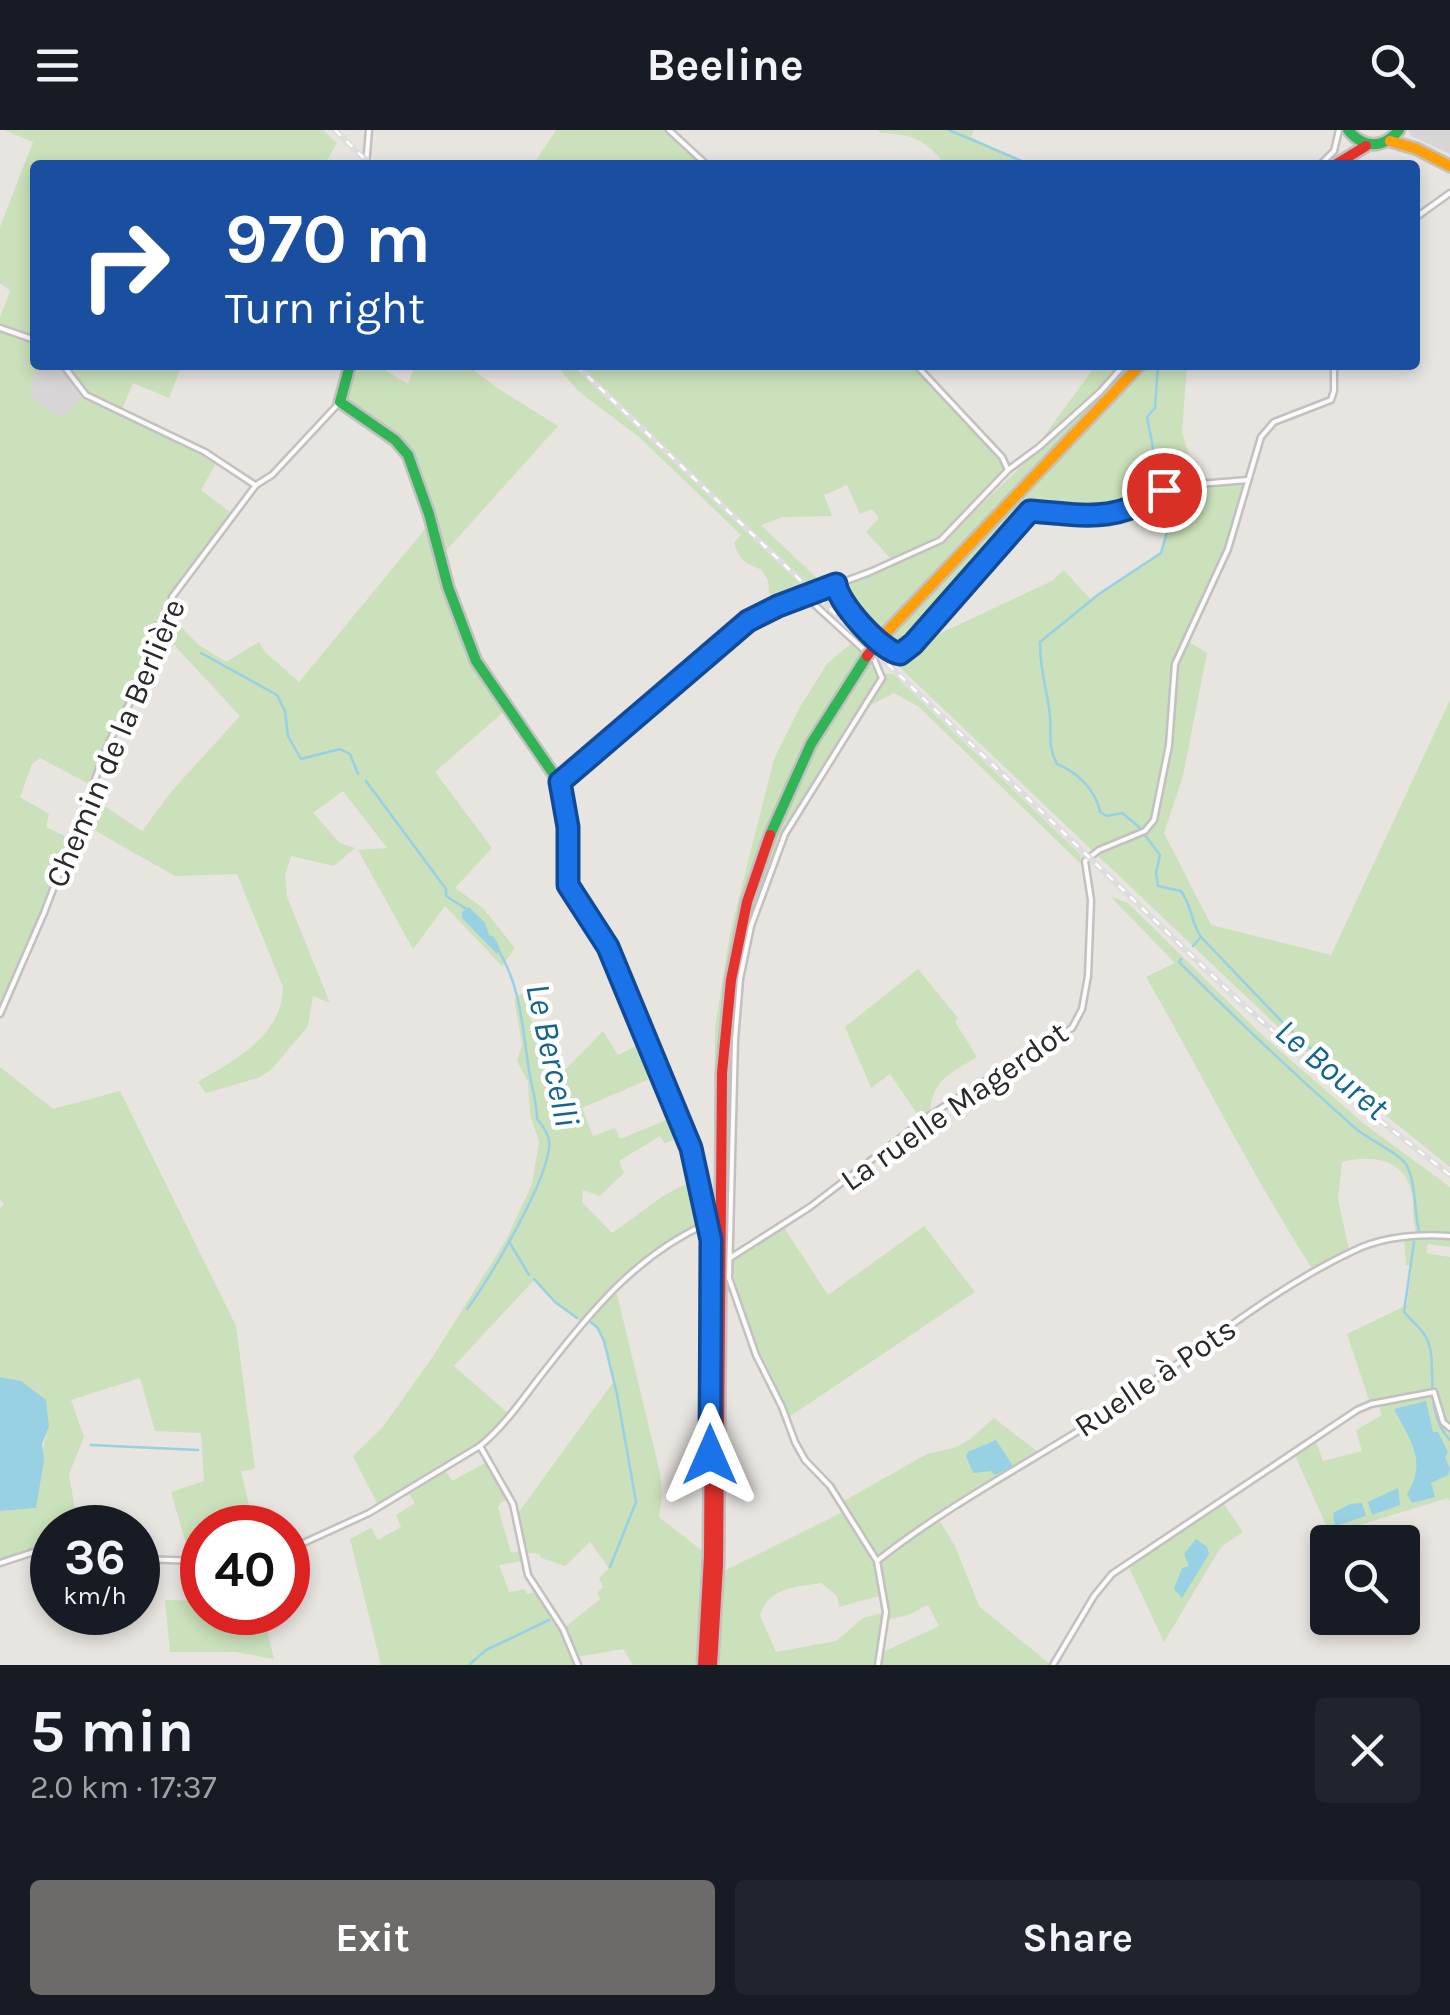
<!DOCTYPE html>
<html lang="en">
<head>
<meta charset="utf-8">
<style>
  body { margin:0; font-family:Karla,sans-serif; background:#20242c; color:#f1f3f6; height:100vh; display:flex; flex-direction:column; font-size:38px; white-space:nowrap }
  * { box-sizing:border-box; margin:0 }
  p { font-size:32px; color:#9ea1a6 }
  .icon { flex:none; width:55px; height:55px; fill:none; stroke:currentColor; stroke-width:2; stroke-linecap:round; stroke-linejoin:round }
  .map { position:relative; height:1535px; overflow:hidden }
  .sheet { display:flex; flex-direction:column; background:#171b24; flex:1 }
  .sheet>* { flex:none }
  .top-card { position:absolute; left:30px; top:30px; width:1390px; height:210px; border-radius:10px; box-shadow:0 5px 15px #0003; background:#1a4fa0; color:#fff; overflow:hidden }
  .controls { position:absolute; left:1310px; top:1395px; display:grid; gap:20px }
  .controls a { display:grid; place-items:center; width:110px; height:110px; border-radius:10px; background:#171b24; box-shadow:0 5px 15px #0003; font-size:50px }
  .speed { position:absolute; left:30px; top:1375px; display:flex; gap:20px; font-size:50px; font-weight:700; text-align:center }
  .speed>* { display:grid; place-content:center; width:130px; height:130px; border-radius:50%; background:#171b24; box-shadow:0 5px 15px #0003; line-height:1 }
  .speed small { font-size:25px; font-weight:400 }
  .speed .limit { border:15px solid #d22; background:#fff; color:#111 }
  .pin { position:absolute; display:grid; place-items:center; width:85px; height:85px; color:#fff; margin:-42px; border:5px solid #fff; border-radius:50%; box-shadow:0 2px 10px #0007 }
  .me { position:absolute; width:110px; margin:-55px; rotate:0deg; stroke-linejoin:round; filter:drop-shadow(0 0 8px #0008) }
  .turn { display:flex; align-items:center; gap:35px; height:210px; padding:0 30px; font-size:45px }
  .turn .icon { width:130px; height:130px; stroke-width:2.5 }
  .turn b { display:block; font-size:70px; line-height:85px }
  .round { display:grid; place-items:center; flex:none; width:105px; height:105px; border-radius:10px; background:#20242c }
  .summary { display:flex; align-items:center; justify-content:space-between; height:170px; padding:0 30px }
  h1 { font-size:60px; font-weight:700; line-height:75px }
  .action { display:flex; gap:20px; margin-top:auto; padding:20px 30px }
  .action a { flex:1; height:115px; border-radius:10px; background:#6c6b6a; color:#fff; font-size:40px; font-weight:700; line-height:115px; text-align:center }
  .action a+a { background:#20242c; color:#f1f3f6 }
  header { display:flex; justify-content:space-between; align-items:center; height:130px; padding:0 30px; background:#171b24; font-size:45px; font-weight:700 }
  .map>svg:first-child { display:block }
  .industrial { fill:#d8d5d7 }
  .green { fill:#cae1bb; fill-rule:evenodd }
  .water { fill:#98d0e4 }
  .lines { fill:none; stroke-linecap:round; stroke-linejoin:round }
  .stream { stroke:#98d0e4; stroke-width:2.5 }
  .street-casing { stroke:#c2c0c1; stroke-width:9 }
  .fast-casing { stroke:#c2c0c1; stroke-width:15 }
  .slow-casing { stroke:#c2c0c1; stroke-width:15 }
  .jam-casing { stroke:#c2c0c1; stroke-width:15 }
  .street { stroke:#fcfbfa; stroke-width:4 }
  .fast { stroke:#30b455; stroke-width:10 }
  .slow { stroke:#ff9f0a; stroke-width:10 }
  .jam { stroke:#e5322d; stroke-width:10 }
  .rail-casing { stroke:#deddde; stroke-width:6 }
  .rail { stroke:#fff; stroke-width:2.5; stroke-dasharray:8; stroke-linecap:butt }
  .jam-bridge-casing { stroke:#c4c3c1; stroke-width:15; stroke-linecap:butt }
  .jam-bridge { stroke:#e5322d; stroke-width:10 }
  .route-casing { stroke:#114b97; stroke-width:25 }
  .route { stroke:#1a73e8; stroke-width:18 }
  .labels { text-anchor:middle; stroke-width:9; stroke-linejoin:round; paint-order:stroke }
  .street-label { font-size:32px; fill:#2a2a2a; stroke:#fff }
  .water-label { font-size:35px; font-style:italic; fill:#166591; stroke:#fff }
</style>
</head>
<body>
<header><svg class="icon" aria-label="menu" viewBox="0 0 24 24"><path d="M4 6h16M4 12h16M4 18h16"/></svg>Beeline<svg class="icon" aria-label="search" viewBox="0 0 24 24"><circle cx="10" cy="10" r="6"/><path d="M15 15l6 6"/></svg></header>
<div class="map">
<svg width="1450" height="1535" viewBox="0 0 1450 1535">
  <rect width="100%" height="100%" fill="#e8e4e0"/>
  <g class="industrial">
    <polygon points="1408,0 1450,0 1450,24 1411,6"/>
    <polygon points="38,235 63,235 86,265 60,289 30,266 29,257"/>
  </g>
  <g class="green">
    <path d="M 4,0 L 323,0 L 337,13 L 324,35 L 35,35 L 35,235 L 38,235 L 30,256 L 33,259 L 30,266 L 60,288 L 86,265 L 63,235 L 182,235 L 169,268 L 133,253 L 121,282 L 218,330 L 201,360 L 234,385 L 172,467 L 171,487 L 199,515 L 226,532 L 259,512 L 265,522 L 299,552 L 431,392 L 404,320 L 340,272 L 350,235 L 377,235 L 408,254 L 415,235 L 467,235 L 496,257 L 558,296 L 445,422 L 439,424 L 476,531 L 509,577 L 435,642 L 492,718 L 455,758 L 482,777 L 515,818 L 502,836 L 445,776 L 413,819 L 358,720 L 387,718 L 343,661 L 313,683 L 340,713 L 355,718 L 334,736 L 291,726 L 285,746 L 287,767 L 330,873 L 313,866 L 308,896 L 271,940 L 258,948 L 206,963 L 198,952 C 236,929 282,906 283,857 L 237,744 L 175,746 L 78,691 L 89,666 L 142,701 L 171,662 L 240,586 L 166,506 L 110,610 L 93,656 L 40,628 L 32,634 L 20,667 L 49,684 L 46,697 L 71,709 L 44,783 L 0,884 L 0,187 L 10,161 L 0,153 L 0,97 L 33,12 Z"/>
    <polygon points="556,0 666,0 703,35 533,35"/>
    <path d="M 878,0 L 974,0 L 971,7 L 1031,35 L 945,35 C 929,11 909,3 881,3 Z"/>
    <path d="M 556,235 L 913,235 L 996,322 L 1004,335 L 1000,349 L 938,410 L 893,431 L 866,402 L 879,388 L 872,379 L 860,384 L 847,355 L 824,365 L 832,386 L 783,387 L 761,395 L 823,454 L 784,473 L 769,463 L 768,450 L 762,440 C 746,433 740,432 734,413 L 741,405 L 639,307 L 578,261 Z"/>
    <polygon points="1096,235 1122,235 1031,324"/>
    <polygon points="1126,235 1135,235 957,417 876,508 841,468 841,456 946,409"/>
    <path d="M 1146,235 L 1187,235 L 1182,302 L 1196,350 L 1251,348 L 1231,420 L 1187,511 L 1207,523 L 1183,646 L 1164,703 L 1211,795 L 1331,825 L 1450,570 L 1450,1037 L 1293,911 L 894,532 L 915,515 L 1052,451 L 1064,440 L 1090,469 L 1160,423 L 1165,403 L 1156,370 C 1112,390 1073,380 1026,380 L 909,516 L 897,522 L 883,514 L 962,426 Z"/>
    <path d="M 853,512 L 864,523 C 818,592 774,664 751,744 C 716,862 719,982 718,1104 C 716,1248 718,1392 709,1535 L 705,1535 L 712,1434 L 715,898 L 730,803 L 774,629 L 800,577 L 827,534 Z"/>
    <path d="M 871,529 L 880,543 L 893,544 L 1081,725 L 1080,733 L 919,577 L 894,563 L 863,579 L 782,706 L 750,795 L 738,855 L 733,923 L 730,1162 L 724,1164 C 725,1059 718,950 735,846 C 754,730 802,624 871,529 Z"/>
    <path d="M 1111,767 L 1128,773 L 1260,903 L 1363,993 L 1450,1057 L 1450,1104 L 1416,1102 C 1413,1091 1413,1082 1413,1071 C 1409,1029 1375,1024 1342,1032 L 1338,1069 L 1349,1120 L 1313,1140 C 1252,1045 1202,944 1146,847 L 1175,833 Z"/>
    <path d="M 918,839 L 958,888 L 955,892 L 977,927 C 950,944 931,949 930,985 L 922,991 L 890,944 L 871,958 L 845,897 Z"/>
    <path d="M 524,863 L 537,911 L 555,950 L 603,901 L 618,925 L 646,911 L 659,945 L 582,978 L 593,1006 L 615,998 L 620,1009 L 676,986 L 685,1003 L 665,1014 L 660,1006 L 619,1031 L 624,1043 L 600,1066 L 583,1060 L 582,1072 L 612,1103 C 640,1085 666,1058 698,1051 L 706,1094 L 661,1120 L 615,1156 L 660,1343 L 662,1366 L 659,1387 L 709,1426 L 703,1535 L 633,1535 L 623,1519 L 576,1527 L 578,1535 L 381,1535 L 350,1409 L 371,1398 L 378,1410 L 401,1397 L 396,1385 L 415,1373 L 407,1360 L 379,1377 L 353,1326 L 382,1298 L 432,1228 L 506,1110 L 532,1054 L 539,1011 L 530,985 L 528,952 L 517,931 L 522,914 L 514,868 ZM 535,1149 L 555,1172 L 583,1193 L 587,1190 L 601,1202 L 614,1251 L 516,1386 L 521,1421 L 511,1423 L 498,1378 L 501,1372 L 511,1369 L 489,1331 L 452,1351 L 444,1338 L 485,1312 L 510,1285 L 454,1236 ZM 590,1412 L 609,1438 L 599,1448 L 603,1457 L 597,1463 L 600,1469 L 563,1499 L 538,1461 L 527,1464 L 524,1459 L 509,1462 L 499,1435 L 523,1431 L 522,1422 L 540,1424 L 541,1428 L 565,1436 Z"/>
    <path d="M 0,937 L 53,979 L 120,961 L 236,1196 L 255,1339 L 241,1341 L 254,1397 L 202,1398 L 202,1431 L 191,1431 L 171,1362 L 204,1351 L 201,1303 L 155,1301 L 140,1248 L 71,1270 L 84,1307 L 69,1344 L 78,1397 L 52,1398 L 52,1416 L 0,1433 L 0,1381 L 36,1378 C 40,1351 40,1321 49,1297 L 21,1251 L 0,1247 L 0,1079 L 4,1073 L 0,1070 Z"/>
    <path d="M 781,1093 L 828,1165 L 924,1096 L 975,1162 L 789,1287 C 767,1226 736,1193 732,1124 Z"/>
    <polygon points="1450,1105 1450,1117 1428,1114 1426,1123 1450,1127 1450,1372 1448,1368 1330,1404 1294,1323 1315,1309 1323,1331 1362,1321 1356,1300 1382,1285 1378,1274 1371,1276 1347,1204 1407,1175 1412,1136 1406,1135 1404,1107"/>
    <path d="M 994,1288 L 1039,1323 L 936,1385 L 955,1416 L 979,1476 L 1051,1535 L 716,1535 L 722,1442 L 847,1380 L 842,1372 L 927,1324 L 954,1318 L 969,1310 ZM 821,1453 L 837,1466 L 839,1477 L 883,1465 L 885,1482 L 863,1488 L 836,1511 L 776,1522 L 760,1486 C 768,1457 796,1457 821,1453 ZM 928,1475 L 939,1496 L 883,1522 L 886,1490 L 908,1485 Z"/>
    <polygon points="1224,1374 1243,1402 1221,1417 1164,1512 1128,1435"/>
    <polygon points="165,1470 202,1471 202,1482 263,1483 274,1529 235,1522 170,1522"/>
  </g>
  <g class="water">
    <polygon points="469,777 485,793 489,805 494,807 500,818 497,824 462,788 462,782"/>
    <polygon points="0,1247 21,1251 46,1270 49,1297 42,1314 44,1330 36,1378 0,1381"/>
    <path d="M 1426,1271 L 1433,1302 L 1438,1302 L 1448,1322 L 1445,1327 L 1450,1339 L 1448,1345 L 1431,1353 L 1435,1367 L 1412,1373 L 1407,1364 C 1428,1332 1410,1310 1394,1279 Z"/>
    <polygon points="996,1310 1013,1336 995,1345 991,1341 973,1343 966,1326 968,1322"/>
    <polygon points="1398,1358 1400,1375 1372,1385 1368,1372"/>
    <polygon points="1362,1373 1366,1386 1335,1396 1333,1383 1350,1374"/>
    <polygon points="1196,1409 1207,1417 1209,1424 1182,1468 1174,1459 1182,1438 1189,1436 1184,1424"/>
  </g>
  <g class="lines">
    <g class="stream">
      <polyline points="949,0 1031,35"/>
      <polyline points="1156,362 1159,348 1147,287 1155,278 1158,235"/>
      <path d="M 1159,375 L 1167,403 L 1161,423 L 1099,464 L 1040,512 C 1040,540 1045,552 1049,578 C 1053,601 1046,614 1057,634 C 1077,642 1096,660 1100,682 L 1107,686 L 1122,683 L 1138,696 L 1160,725 L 1156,743 L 1158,756 L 1181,761 C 1193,778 1190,791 1201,807 L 1286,896 L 1331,937"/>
      <polyline points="201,523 277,565 285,581 288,606 301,629 340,619 350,624 358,644"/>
      <polyline points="366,651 446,759 446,766 468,780"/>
      <polyline points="1193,816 1201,807"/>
      <path d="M 1181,829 L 1179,832 C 1236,889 1294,944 1355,998 C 1366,1008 1399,1023 1406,1034 C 1416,1051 1414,1082 1419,1101"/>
      <path d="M 1414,1112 L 1404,1182 C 1411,1190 1421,1198 1426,1207 C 1440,1233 1421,1279 1450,1310"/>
      <polyline points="510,1113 529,1145"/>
      <polyline points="534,1149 555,1172 577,1188"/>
      <path d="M 467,1179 C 488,1152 554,1041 549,1010 C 547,1001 542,995 537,989 C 537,969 530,953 528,934 C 522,893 520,854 497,818"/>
      <polyline points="589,1191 597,1197 604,1211 617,1264 636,1372 610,1437"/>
      <polyline points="91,1315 198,1320"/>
      <polyline points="469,1535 486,1520 549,1490"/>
    </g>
    <g class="street-casing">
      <g id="street">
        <polyline points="669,0 707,35"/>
        <polyline points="366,35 369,0"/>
        <polyline points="1320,35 1334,21 1339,0"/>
        <polyline points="1415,88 1450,63"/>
        <polyline points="0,198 35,210"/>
        <polyline points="63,235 86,265 205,322 255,355"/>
        <polyline points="916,235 1002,327 1008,340"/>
        <path d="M 836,454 C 838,473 881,521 900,524 L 913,514 L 1030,381 L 1102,387 L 1144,373 L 1174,356 L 1248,350"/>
        <polyline points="804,465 874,529 882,548 785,704 751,796 740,849 735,910 729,1148 756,1225 782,1277 795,1312 805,1330 830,1356 877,1431 886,1482 878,1535"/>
        <polyline points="560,651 748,491 778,476 870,442 941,410 1008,340 1039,317 1100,262 1124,235"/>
        <polyline points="0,884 44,783 110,610 169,499 172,467 256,355 272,345 340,272"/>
        <polyline points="730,1128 810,1077 930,985 1072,898 1082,879 1088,846 1091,770 1085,731 1099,720 1145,701 1154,690 1169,615 1175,534 1228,419 1261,307 1274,292 1331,270 1334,261 1334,235"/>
        <path d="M 480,1316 C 506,1295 525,1265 546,1239 C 591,1181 637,1125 706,1094"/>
        <polyline points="288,1420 369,1383 480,1316 513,1374 528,1445 563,1499 578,1535"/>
        <polyline points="138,1429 202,1431"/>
        <path d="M 877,1431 C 950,1373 1035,1330 1113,1279 C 1193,1226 1266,1162 1353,1121 C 1382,1107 1419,1104 1450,1106"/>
        <polyline points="0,1433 52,1416"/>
        <polyline points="1053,1535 1094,1466 1112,1444 1357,1280 1371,1274 1434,1262 1443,1292 1450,1298"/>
      </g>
    </g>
    <g class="fast-casing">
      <g id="fast">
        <path d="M 1348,0 C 1364,19 1383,19 1399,0"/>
        <polyline points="350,235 340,272 395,310 408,325 429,384 448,457 476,531 559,652 568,697 568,755 604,809 679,990"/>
        <polyline points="770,705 811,614 867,526"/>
      </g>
    </g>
    <g class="slow-casing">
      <g id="slow">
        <polyline points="1390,11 1417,19 1450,36"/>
        <polyline points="881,508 1140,235"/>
      </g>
    </g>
    <g class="jam-casing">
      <g id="jam">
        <polyline points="1335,35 1366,16"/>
        <polyline points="679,990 691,1018 711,1110 709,1426 703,1535"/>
        <polyline points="712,1535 718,1435 722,943 731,850 747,772 770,705"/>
      </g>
    </g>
    <use href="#street" class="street"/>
    <use href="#fast" class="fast"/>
    <use href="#slow" class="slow"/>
    <use href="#jam" class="jam"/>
    <g class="rail-casing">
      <g id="rail">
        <polyline points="335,0 371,35"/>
        <polyline points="576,235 1241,873 1338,958 1450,1045"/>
      </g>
    </g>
    <use href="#rail" class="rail"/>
    <g class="jam-bridge-casing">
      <polyline id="jam-bridge" points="867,526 881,508"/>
    </g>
    <use href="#jam-bridge" class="jam-bridge"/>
  </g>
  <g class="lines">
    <g class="route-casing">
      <path id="route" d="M 710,1325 L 711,1110 L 691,1018 L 608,817 L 568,755 L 568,697 L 560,652 L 748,491 L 778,476 L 836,454 C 838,473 881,521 900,524 L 913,514 L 1030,381 C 1084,385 1116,394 1164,360"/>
    </g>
    <use href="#route" class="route"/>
  </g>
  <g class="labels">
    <g class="street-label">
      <text transform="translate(115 613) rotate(-67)" y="11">Chemin de la Berlière</text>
      <text transform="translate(954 976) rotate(-35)" y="11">La ruelle Magerdot</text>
      <text transform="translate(1155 1247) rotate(-34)" y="11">Ruelle à Pots</text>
    </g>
    <g class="water-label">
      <text transform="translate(553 925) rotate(78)" y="12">Le Bercelli</text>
      <text transform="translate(1332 939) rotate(40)" y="12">Le Bouret</text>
    </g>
  </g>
</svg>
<div class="controls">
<a><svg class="icon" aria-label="search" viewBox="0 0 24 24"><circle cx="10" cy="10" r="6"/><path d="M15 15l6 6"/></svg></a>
</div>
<div class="speed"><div>36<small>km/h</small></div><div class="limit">40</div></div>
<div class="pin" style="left:1164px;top:360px;background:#d93025"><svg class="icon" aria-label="arrive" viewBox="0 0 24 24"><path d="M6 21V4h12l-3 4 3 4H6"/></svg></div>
<svg class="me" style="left:710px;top:1325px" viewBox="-20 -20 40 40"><path d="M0-17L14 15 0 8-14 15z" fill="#1a73e8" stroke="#fff" stroke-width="4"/></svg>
<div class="top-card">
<div class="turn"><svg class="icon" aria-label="right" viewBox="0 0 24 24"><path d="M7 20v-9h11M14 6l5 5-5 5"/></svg><div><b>970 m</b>Turn right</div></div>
</div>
</div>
<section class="sheet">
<div class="summary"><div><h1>5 min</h1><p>2.0 km · 17:37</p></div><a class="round"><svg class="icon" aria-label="close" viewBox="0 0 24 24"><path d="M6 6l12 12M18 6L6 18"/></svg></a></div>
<div class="action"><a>Exit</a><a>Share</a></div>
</section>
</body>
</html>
